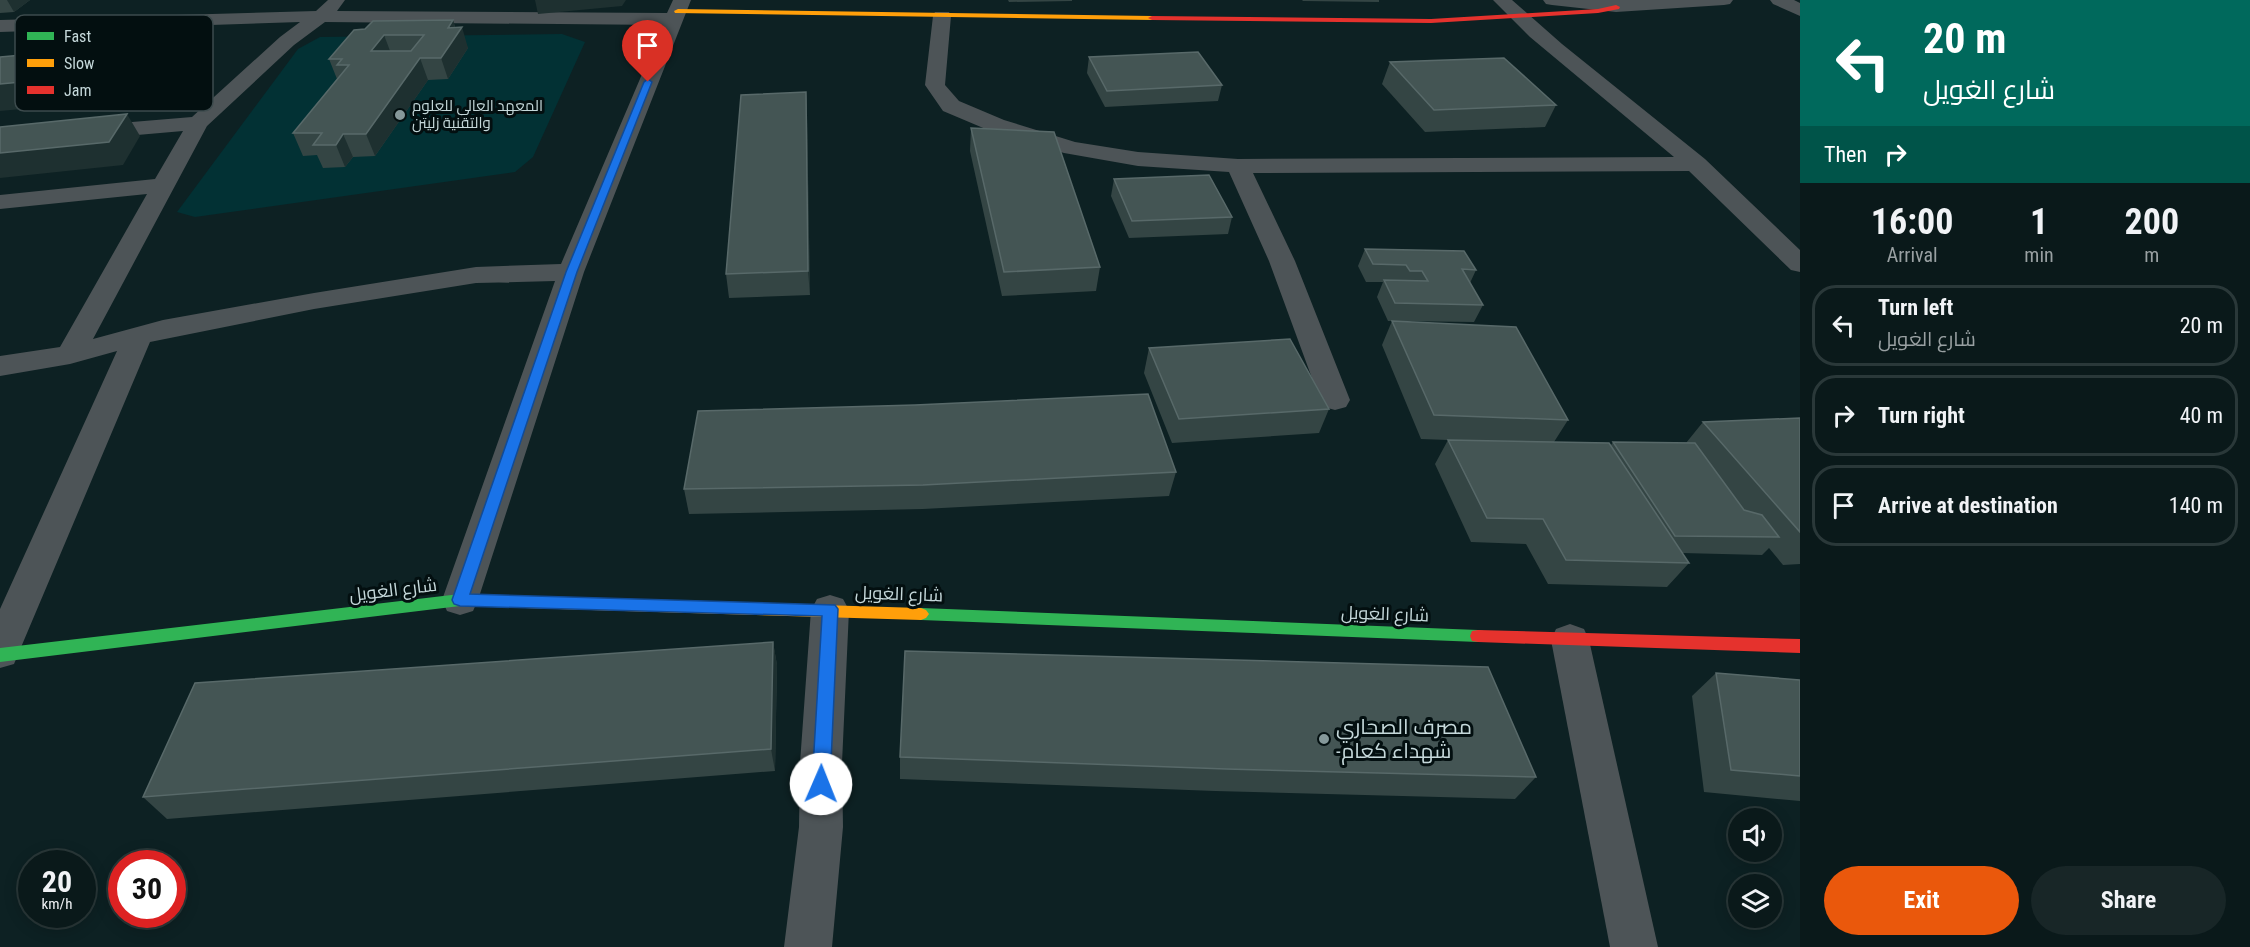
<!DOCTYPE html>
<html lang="en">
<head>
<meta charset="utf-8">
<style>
  body { margin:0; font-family:"Roboto Condensed",Cairo,sans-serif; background:#182627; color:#f1f3f6; height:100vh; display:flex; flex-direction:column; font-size:22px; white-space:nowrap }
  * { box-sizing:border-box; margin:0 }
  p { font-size:20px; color:#99a0a2 }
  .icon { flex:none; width:33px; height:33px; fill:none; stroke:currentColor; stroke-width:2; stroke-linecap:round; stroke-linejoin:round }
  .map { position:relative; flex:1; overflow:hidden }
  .side { display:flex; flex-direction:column; background:#0a191a; width:450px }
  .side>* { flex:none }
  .guide { background:#00695c; color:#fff; overflow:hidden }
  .tools { position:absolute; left:1728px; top:808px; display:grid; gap:12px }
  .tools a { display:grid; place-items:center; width:54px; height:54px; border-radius:50%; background:#0a191a; box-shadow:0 3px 15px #0003,0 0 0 2px #2a3839; font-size:30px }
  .speed { position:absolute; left:18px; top:850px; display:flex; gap:12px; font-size:30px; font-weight:700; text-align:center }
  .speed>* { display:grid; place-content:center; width:78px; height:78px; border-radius:50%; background:#0a191a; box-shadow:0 3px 15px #0003,0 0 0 2px #2a3839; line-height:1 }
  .speed small { font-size:15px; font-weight:400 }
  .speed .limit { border:9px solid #d22; background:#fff; color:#111 }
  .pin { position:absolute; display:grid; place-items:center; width:51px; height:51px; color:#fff; margin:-62px -26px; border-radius:50% 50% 50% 0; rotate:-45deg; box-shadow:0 0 6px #0007 }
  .pin .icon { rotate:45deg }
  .me { position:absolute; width:66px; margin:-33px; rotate:1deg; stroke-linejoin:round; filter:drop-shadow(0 0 4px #0008) }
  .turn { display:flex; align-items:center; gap:21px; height:126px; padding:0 24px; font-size:27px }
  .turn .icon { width:78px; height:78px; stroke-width:2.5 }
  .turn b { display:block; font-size:42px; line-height:51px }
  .then { display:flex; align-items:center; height:57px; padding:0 24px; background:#0003; gap:12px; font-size:22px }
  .eta { display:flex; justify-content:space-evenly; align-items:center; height:102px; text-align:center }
  .eta b { font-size:36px; font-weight:700; line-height:42px }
  .button { display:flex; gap:12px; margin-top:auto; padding:12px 24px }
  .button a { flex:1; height:69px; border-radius:36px; background:#ea580c; color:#fff; font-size:24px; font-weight:700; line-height:69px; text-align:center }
  .button a+a { background:#182627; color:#f1f3f6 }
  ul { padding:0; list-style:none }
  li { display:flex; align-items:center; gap:18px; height:81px; margin:0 12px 9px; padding:0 12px; border:3px solid #2a3839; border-radius:24px }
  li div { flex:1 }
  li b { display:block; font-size:22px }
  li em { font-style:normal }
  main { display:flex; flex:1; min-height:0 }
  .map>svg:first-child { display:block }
  .built { fill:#023134 }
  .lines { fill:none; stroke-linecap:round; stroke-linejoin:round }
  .street { fill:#4d5457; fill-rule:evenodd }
  .fast { fill:#30b455; fill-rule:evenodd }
  .slow { fill:#ff9f0a; fill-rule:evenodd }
  .jam { fill:#e5322d; fill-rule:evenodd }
  .wall { fill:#344544 }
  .shaded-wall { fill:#1e3030 }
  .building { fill:#445554; stroke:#586969; stroke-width:1.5; fill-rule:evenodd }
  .route { fill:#1a73e8; stroke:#114b97; stroke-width:1.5 }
  .poi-dot { fill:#85989a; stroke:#030f10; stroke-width:2 }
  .labels { text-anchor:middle; stroke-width:6; stroke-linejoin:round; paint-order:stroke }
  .far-poi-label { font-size:15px; fill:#c5d8da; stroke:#030f10; text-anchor:start }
  .street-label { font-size:18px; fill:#c5d8da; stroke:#030f10 }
  .near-poi-label { font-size:21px; fill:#c5d8da; stroke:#030f10; text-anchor:start }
  .key { fill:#030f10; stroke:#3d4b4d; stroke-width:1.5 }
  .key-label { font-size:16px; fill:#c5d8da }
</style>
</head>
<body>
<main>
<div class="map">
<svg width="1800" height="947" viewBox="0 0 1800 947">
  <rect width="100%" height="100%" fill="#0d2123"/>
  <polygon class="built" points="562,34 585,42 533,157 515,172 195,217 177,212 298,49 320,37"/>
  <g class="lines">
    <g class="street">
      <path d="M 328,0 L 345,0 L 337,11 L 667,13 L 673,0 L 691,0 L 584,272 L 478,600 L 473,611 L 460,615 L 447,611 L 442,600 L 555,281 L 476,283 L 314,309 L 150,342 L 19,652 L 14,664 L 0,668 L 0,609 L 117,351 L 70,364 L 0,376 L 0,356 L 60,347 L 147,194 L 0,209 L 0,195 L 155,179 L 183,131 L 0,147 L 0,133 L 192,117 L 280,37 L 300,22 L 0,32 L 0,20 L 316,11 ZM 325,22 L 663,25 L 561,264 L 476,267 L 314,293 L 163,320 L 93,339 L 207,126 L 294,45 Z"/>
      <polygon points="1493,0 1512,0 1562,44 1705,159 1800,250 1800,272 1791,270 1689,171 1253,173 1295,261 1350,400 1346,407 1335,410 1324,407 1320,400 1269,261 1229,172 1138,166 1064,153 988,130 943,111 925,85 933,16 935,12 949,12 951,16 945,85 959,101 1004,120 1075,142 1138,152 1238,159 1674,157 1530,37"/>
      <polygon points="1543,0 1733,0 1730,4 1724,5 1616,12 1552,5 1546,4"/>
      <polygon points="1770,0 1794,0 1800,3 1800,16 1773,4"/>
      <polygon points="830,595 843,599 849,610 842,763 843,827 832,947 784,947 799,827 800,763 811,610 817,599"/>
      <polygon points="1570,624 1584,629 1589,640 1658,947 1610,947 1551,640 1556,629"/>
    </g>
    <g class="fast">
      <polygon points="460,594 525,596 530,598 533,602 530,606 525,608 460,606 0,662 0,648"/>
      <polygon points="921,608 1478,630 1484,631 1486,636 1484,641 1478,642 921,620 916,618 913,614 916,610"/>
    </g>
    <g class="slow">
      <polygon points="678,9 1152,16 1156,18 1152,20 675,13 674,11"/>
      <polygon points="525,596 921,608 926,610 929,614 926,618 921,620 525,608 520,606 517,602 520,598"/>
    </g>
    <g class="jam">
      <polygon points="1616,5 1620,7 1619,9 1598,13 1431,23 1152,20 1148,18 1152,16 1431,19 1598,9"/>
      <polygon points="1478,630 1800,639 1800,653 1478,642 1472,641 1470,636 1472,631"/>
    </g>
  </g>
  <g class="wall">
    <polygon points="0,0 30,0 14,12 0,13"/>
    <polygon points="1008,0 1072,0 1072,1 1009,2"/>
    <polygon points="1302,0 1379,0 1379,2 1303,1"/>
    <polygon points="453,20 455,27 468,48 448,79 428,80 375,156 353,157 345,167 323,168 317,155 303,156 293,133 337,79 329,59 365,29"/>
    <polygon points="1089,57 1222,85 1218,101 1105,107 1087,73"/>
    <polygon points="1390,62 1556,105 1545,127 1425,132 1382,84"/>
    <polygon points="806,92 807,114 810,295 729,298 726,274"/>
    <polygon points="971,128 1100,267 1096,291 1002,296 970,151"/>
    <polygon points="1114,179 1232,217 1228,234 1129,238 1111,196"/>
    <polygon points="1365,249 1476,270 1470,283 1483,305 1474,322 1395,321 1568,420 1554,442 1611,445 1613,442 1686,443 1703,422 1800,418 1800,564 1783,565 1769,548 1762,555 1682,553 1689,563 1667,587 1548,584 1526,544 1471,542 1435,464 1448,440 1421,439 1382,345 1392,321 1388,321 1377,297 1383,282 1366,282 1358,266"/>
    <polygon points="1149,348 1329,409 1319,433 1172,443 1144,373"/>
    <polygon points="915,405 1176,472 1169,496 923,509 689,514 684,489"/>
    <polygon points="773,642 777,665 775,771 167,819 143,797"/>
    <polygon points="1716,673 1800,680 1800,801 1704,792 1692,696"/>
    <polygon points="900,757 1536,777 1515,799 1215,791 900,779"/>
  </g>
  <g class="shaded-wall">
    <polygon points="7,0 30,0 14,12"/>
    <polygon points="535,0 626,0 622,6 538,14"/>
    <polygon points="453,20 457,34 462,27 468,48 448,79 441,58 448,28"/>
    <polygon points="384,35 392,56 371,51"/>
    <polygon points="167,42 180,68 162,96 0,111 0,84"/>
    <polygon points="420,58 428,80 375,156 366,134"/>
    <polygon points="806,92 807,114 810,295 808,271"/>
    <polygon points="127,114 140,136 123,165 0,178 0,153"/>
    <polygon points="343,134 353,157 345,167 336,145"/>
    <polygon points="773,642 777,665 775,771 771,749"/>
  </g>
  <g class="building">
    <path d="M 453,20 L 448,28 L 462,27 L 441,58 L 420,58 L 366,134 L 343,134 L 336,145 L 313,145 L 322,133 L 293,133 L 349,65 L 337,65 L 342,59 L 329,59 L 354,30 L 365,29 L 373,21 ZM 384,35 L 424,35 L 411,51 L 371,51 Z"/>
    <polygon points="167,42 148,70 0,84 0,57"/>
    <polygon points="1198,52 1222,85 1107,91 1089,57"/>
    <polygon points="1504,58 1556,105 1434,110 1390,62"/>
    <polygon points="806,92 808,271 726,274 741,95"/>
    <polygon points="127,114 109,142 0,153 0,127"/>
    <polygon points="971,128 1054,132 1100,267 1004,272"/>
    <polygon points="1209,175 1232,217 1132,221 1114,179"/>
    <polygon points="1365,249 1464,251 1476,270 1462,269 1483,305 1395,303 1384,280 1428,281 1422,271 1410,271 1406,265 1373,264"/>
    <polygon points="1392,321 1516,327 1568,420 1434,415"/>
    <polygon points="1290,339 1329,409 1179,419 1149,348"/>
    <polygon points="1148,394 1176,472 923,485 684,489 698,411 915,405"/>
    <polygon points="1800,418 1800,532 1703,422"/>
    <polygon points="1448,440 1609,443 1689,563 1566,560 1543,519 1487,518"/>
    <polygon points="1613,442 1695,443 1744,510 1762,515 1779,537 1675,536"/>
    <polygon points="773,642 771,749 143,797 195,683"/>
    <polygon points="905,651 1488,667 1536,777 1226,769 900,757"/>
    <polygon points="1716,673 1800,680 1800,776 1731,770"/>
  </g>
  <polygon class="route" points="648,79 652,82 577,272 470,594 835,605 838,609 830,784 827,790 821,793 815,790 812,784 822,616 460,606 454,604 452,600 566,272 644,82"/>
  <g class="poi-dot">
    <circle cx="400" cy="115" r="6"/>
    <circle cx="1324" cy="739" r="6"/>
  </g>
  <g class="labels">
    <g class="far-poi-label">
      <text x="412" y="111">المعهد العالي للعلوم<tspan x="412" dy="17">والتقنية زليتن</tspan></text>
    </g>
    <g class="street-label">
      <text transform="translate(393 590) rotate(-7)" y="6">شارع الغويل</text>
      <text transform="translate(899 594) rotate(2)" y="6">شارع الغويل</text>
      <text transform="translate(1385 614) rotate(2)" y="6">شارع الغويل</text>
    </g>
    <g class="near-poi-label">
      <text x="1336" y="734">مصرف الصحاري<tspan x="1336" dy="24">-شهداء كعام</tspan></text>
    </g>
  </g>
  <rect x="15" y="15" width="198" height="96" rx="9" class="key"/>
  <rect x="27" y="32" width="27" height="8" fill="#30b455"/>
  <rect x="27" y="59" width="27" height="8" fill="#ff9f0a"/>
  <rect x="27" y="86" width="27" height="8" fill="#e5322d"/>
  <g class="key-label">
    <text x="64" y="42">Fast</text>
    <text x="64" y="69">Slow</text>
    <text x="64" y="96">Jam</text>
  </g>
</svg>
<div class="tools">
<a><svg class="icon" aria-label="sound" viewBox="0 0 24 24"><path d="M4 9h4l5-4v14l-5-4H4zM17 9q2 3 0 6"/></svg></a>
<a><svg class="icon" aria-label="layers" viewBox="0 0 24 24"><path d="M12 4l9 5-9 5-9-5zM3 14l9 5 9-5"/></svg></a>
</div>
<div class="speed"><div>20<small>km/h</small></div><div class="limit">30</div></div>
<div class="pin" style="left:648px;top:82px;background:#d93025"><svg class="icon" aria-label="arrive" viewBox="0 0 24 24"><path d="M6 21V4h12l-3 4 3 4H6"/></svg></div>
<svg class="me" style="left:821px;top:784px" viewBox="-20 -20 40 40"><circle r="19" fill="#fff"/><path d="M0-13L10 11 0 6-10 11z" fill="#1a73e8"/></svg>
</div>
<section class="side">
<div class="guide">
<div class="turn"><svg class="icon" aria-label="left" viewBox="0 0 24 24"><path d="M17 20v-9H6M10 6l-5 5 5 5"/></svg><div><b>20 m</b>شارع الغويل</div></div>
<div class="then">Then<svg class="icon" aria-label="right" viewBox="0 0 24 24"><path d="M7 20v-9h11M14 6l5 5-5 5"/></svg></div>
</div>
<div class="eta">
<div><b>16:00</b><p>Arrival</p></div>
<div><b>1</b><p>min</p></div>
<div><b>200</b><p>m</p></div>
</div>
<ul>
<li><svg class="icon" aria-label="left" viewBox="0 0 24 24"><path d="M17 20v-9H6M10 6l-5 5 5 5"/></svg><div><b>Turn left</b><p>شارع الغويل</p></div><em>20 m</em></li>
<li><svg class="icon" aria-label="right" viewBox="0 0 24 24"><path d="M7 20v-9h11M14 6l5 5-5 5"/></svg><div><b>Turn right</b></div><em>40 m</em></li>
<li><svg class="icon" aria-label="arrive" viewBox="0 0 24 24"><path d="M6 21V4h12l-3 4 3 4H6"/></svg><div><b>Arrive at destination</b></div><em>140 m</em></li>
</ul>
<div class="button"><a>Exit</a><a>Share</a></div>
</section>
</main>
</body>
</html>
